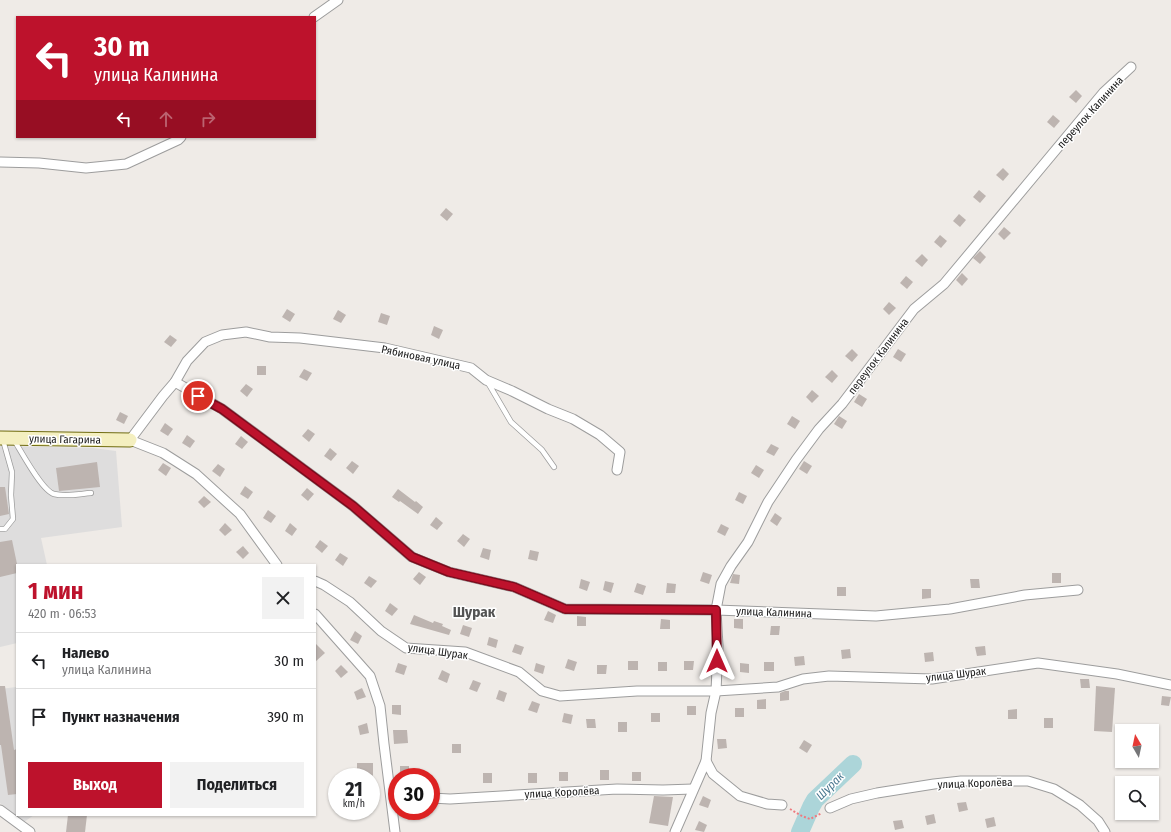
<!DOCTYPE html>
<html lang="ru">
<head>
<meta charset="utf-8">
<style>
  body { margin:0; font-family:"Fira Sans Condensed",sans-serif; background:#f2f2f2; color:#202124; height:100vh; display:flex; flex-direction:column; font-size:15px; white-space:nowrap }
  * { box-sizing:border-box; margin:0 }
  p { font-size:13px; color:#757577 }
  .icon { flex:none; width:22px; height:22px; fill:none; stroke:currentColor; stroke-width:2; stroke-linecap:round; stroke-linejoin:round }
  .map { position:relative; flex:1; overflow:hidden }
  .details { position:absolute; left:16px; top:564px; width:300px; height:252px; display:flex; flex-direction:column; background:#fff; border-radius:0px; box-shadow:0 1px 3px #0004 }
  .details>* { flex:none }
  .hud { position:absolute; left:16px; top:16px; width:300px; height:122px; border-radius:0px; box-shadow:0 1px 3px #0004; background:#bd122c; color:#fff; overflow:hidden }
  .needle { width:26px; rotate:351deg }
  .tools { position:absolute; left:1115px; top:724px; display:grid; gap:8px }
  .tools a { display:grid; place-items:center; width:44px; height:44px; border-radius:0px; background:#fff; box-shadow:0 1px 3px #0004; font-size:20px }
  .speed { position:absolute; left:328px; top:768px; display:flex; gap:8px; font-size:20px; font-weight:700; text-align:center }
  .speed>* { display:grid; place-content:center; width:52px; height:52px; border-radius:50%; background:#fff; box-shadow:0 1px 3px #0004; line-height:1 }
  .speed small { font-size:10px; font-weight:400 }
  .speed .limit { border:6px solid #d22; background:#fff; color:#111 }
  .pin { position:absolute; display:grid; place-items:center; width:34px; height:34px; color:#fff; margin:-17px; border:2px solid #fff; border-radius:50%; box-shadow:0 1px 4px #0007 }
  .me { position:absolute; width:44px; margin:-22px; rotate:0deg; stroke-linejoin:round; filter:drop-shadow(0 0 3px #0008) }
  .turn { display:flex; align-items:center; gap:14px; height:84px; padding:0 12px; font-size:18px }
  .turn .icon { width:52px; height:52px; stroke-width:2.5 }
  .turn b { display:block; font-size:28px; line-height:34px }
  .lanes { display:flex; align-items:center; height:38px; padding:0 12px; background:#0003; justify-content:center; gap:20px; direction:ltr }
  .lanes .off { opacity:.35 }
  .round { display:grid; place-items:center; flex:none; width:42px; height:42px; border-radius:0px; background:#f2f2f2 }
  .overview { display:flex; align-items:center; justify-content:space-between; height:68px; padding:0 12px }
  h1 { font-size:24px; font-weight:700; line-height:30px; color:#bd122c }
  .button { display:flex; gap:8px; margin-top:auto; padding:8px 12px }
  .button a { flex:1; height:46px; border-radius:0px; background:#bd122c; color:#fff; font-size:16px; font-weight:700; line-height:46px; text-align:center }
  .button a+a { background:#f2f2f2; color:#202124 }
  ul { padding:0; list-style:none }
  li { display:flex; align-items:center; gap:12px; height:56px; padding:0 12px; border-top:1px solid #e0e0e0 }
  li div { flex:1 }
  li b { display:block; font-size:15px }
  li em { font-style:normal }
  .map>svg:first-child { display:block }
  .residential { fill:#dedddd }
  .lines { fill:none; stroke-linecap:round; stroke-linejoin:round }
  .river { stroke:#acd5d9; stroke-width:18 }
  .building { fill:#bdb4b0 }
  .lane-casing { stroke:#9d9d9d; stroke-width:6 }
  .street-casing { stroke:#9d9d9d; stroke-width:11 }
  .secondary-casing { stroke:#6f6b0f; stroke-width:15 }
  .path { stroke:#ee7a7f; stroke-width:2; stroke-dasharray:2 2; stroke-linecap:butt }
  .lane { stroke:#fff; stroke-width:4.5 }
  .street { stroke:#fff; stroke-width:9 }
  .secondary { stroke:#f4efc0; stroke-width:13 }
  .route-casing { stroke:#7b0c1d; stroke-width:10 }
  .route { stroke:#bd122c; stroke-width:7 }
  .labels { text-anchor:middle; stroke-width:3; stroke-linejoin:round; paint-order:stroke }
  .street-label { font-size:11px; fill:#202020; stroke:#fff }
  .water-label { font-size:12px; font-style:italic; fill:#4a7890; stroke:#fff }
  .district-label { font-size:15px; font-weight:bold; fill:#535353; stroke:#fff }
</style>
</head>
<body>
<div class="map">
<svg width="1171" height="832" viewBox="0 0 1171 832">
  <rect width="100%" height="100%" fill="#efebe7"/>
  <g class="residential">
    <polygon points="0,446 93,448 116,451 122,527 41,538 47,565 17,565 17,643 0,647"/>
    <polygon points="17,687 17,815 34,815 24,822 0,803 0,689"/>
  </g>
  <g class="lines">
    <polyline class="river" points="800,832 811,807 815,800 853,764"/>
  </g>
  <g class="building">
    <polygon points="1076,90 1082,96 1076,103 1069,97"/>
    <polygon points="1053,115 1060,121 1054,128 1047,122"/>
    <polygon points="1003,168 1009,174 1003,181 996,175"/>
    <polygon points="979,190 986,196 980,203 973,197"/>
    <polygon points="446,208 453,214 447,221 440,215"/>
    <polygon points="959,214 966,220 960,227 953,221"/>
    <polygon points="1004,227 1011,233 1004,240 998,234"/>
    <polygon points="940,235 947,241 941,248 934,242"/>
    <polygon points="980,251 986,257 980,264 973,258"/>
    <polygon points="922,254 928,260 922,267 915,261"/>
    <polygon points="962,273 968,279 962,286 956,280"/>
    <polygon points="906,276 913,282 907,289 900,283"/>
    <polygon points="889,302 896,308 889,315 883,309"/>
    <polygon points="287,309 295,314 290,322 282,317"/>
    <polygon points="338,310 346,315 341,323 333,319"/>
    <polygon points="381,313 390,316 387,325 378,322"/>
    <polygon points="434,326 443,330 439,339 431,335"/>
    <polygon points="170,335 177,340 171,347 164,342"/>
    <polygon points="852,349 858,355 852,362 845,356"/>
    <polygon points="898,349 906,354 901,362 893,357"/>
    <rect x="257" y="366" width="9" height="9"/>
    <polygon points="304,369 312,373 307,381 299,377"/>
    <polygon points="832,370 838,376 832,383 825,377"/>
    <polygon points="246,384 253,389 247,397 240,391"/>
    <polygon points="812,390 819,396 812,403 806,397"/>
    <polygon points="859,394 867,399 862,407 854,402"/>
    <polygon points="120,412 128,416 124,424 116,420"/>
    <polygon points="792,416 800,421 795,429 787,424"/>
    <polygon points="839,416 847,421 842,429 834,424"/>
    <polygon points="165,423 173,429 168,436 160,431"/>
    <polygon points="308,429 315,434 309,442 302,436"/>
    <polygon points="187,435 195,441 190,448 182,443"/>
    <polygon points="241,436 248,442 242,449 235,444"/>
    <polygon points="771,444 779,448 774,456 766,452"/>
    <polygon points="330,448 337,454 331,461 324,456"/>
    <polygon points="352,461 359,466 353,474 346,468"/>
    <polygon points="804,461 812,466 807,474 799,469"/>
    <polygon points="97,462 100,487 59,491 56,468"/>
    <polygon points="163,463 171,468 166,476 158,470"/>
    <polygon points="218,464 225,469 220,477 212,471"/>
    <polygon points="756,465 764,470 759,478 751,473"/>
    <polygon points="245,486 253,492 248,499 240,494"/>
    <polygon points="0,487 5,487 9,514 0,516"/>
    <polygon points="307,488 314,494 308,501 301,495"/>
    <polygon points="398,489 415,502 416,501 423,507 418,514 400,501 399,502 392,497"/>
    <polygon points="739,492 747,496 743,504 735,500"/>
    <polygon points="204,496 211,502 204,508 198,502"/>
    <polygon points="268,510 276,516 271,523 263,518"/>
    <polygon points="775,513 782,518 777,526 770,521"/>
    <polygon points="436,517 443,523 437,530 430,525"/>
    <polygon points="225,523 232,530 225,536 219,530"/>
    <polygon points="290,523 297,529 292,536 285,531"/>
    <polygon points="721,524 729,528 725,536 717,532"/>
    <polygon points="463,534 470,539 464,547 457,541"/>
    <polygon points="12,540 17,564 17,573 0,577 0,542"/>
    <polygon points="320,540 328,546 322,553 315,547"/>
    <polygon points="243,546 249,553 243,559 236,552"/>
    <polygon points="483,548 491,550 489,560 480,557"/>
    <polygon points="530,550 539,552 537,561 528,559"/>
    <polygon points="340,553 348,558 343,566 335,560"/>
    <polygon points="419,572 426,577 420,585 413,579"/>
    <polygon points="703,572 712,575 709,584 700,581"/>
    <rect x="1052" y="573" width="9" height="10"/>
    <polygon points="733,574 740,575 739,584 730,583"/>
    <polygon points="369,576 377,581 371,588 364,583"/>
    <polygon points="581,579 590,582 587,591 579,588"/>
    <polygon points="970,579 979,579 980,588 971,588"/>
    <polygon points="605,581 614,583 611,593 603,590"/>
    <polygon points="637,583 646,586 643,595 634,592"/>
    <polygon points="667,583 676,584 675,593 666,593"/>
    <rect x="837" y="587" width="9" height="9"/>
    <polygon points="922,589 931,589 931,598 922,599"/>
    <polygon points="390,603 398,609 392,616 385,611"/>
    <polygon points="548,611 556,615 553,623 544,620"/>
    <polygon points="414,615 433,623 434,621 443,624 442,626 451,630 449,635 410,624"/>
    <polygon points="577,616 586,617 586,626 577,626"/>
    <polygon points="661,619 670,620 670,629 660,629"/>
    <polygon points="734,619 743,619 743,629 734,628"/>
    <polygon points="463,625 472,628 469,637 460,634"/>
    <polygon points="771,626 780,626 779,635 770,635"/>
    <polygon points="355,631 362,636 358,644 350,640"/>
    <polygon points="489,637 498,640 496,648 487,645"/>
    <polygon points="315,643 325,653 315,662"/>
    <polygon points="515,644 524,647 521,655 512,652"/>
    <polygon points="985,646 986,655 977,656 975,647"/>
    <polygon points="850,649 851,658 842,659 841,650"/>
    <polygon points="933,652 934,661 925,662 924,653"/>
    <polygon points="804,656 805,665 795,666 794,657"/>
    <polygon points="568,659 577,662 574,671 565,668"/>
    <rect x="628" y="661" width="10" height="9"/>
    <polygon points="684,661 694,661 693,670 684,670"/>
    <rect x="658" y="662" width="9" height="9"/>
    <rect x="764" y="662" width="10" height="9"/>
    <polygon points="398,663 407,666 404,675 395,672"/>
    <polygon points="536,663 545,666 543,674 534,671"/>
    <polygon points="740,663 749,664 749,673 740,672"/>
    <polygon points="341,665 348,672 341,678 335,671"/>
    <polygon points="597,665 607,665 606,674 597,674"/>
    <polygon points="442,670 450,674 447,683 438,679"/>
    <polygon points="1080,679 1089,679 1090,688 1081,688"/>
    <polygon points="473,680 481,683 477,692 469,689"/>
    <polygon points="0,686 5,686 14,750 17,749 17,794 8,795 1,745 0,745"/>
    <polygon points="1096,686 1115,688 1112,732 1094,731"/>
    <polygon points="362,688 366,697 357,700 354,692"/>
    <polygon points="499,690 507,693 504,702 496,699"/>
    <polygon points="785,691 789,691 789,700 780,701 780,693"/>
    <polygon points="1162,696 1171,697 1169,706 1161,705"/>
    <polygon points="766,699 766,709 757,709 757,700"/>
    <polygon points="532,701 540,704 537,713 528,710"/>
    <polygon points="392,705 401,705 401,715 392,714"/>
    <rect x="687" y="706" width="9" height="9"/>
    <rect x="735" y="708" width="9" height="9"/>
    <polygon points="1017,709 1017,719 1008,719 1008,710"/>
    <polygon points="564,713 573,715 571,724 562,722"/>
    <rect x="651" y="713" width="9" height="9"/>
    <rect x="1044" y="718" width="9" height="10"/>
    <polygon points="586,719 595,719 596,728 587,728"/>
    <rect x="618" y="722" width="9" height="10"/>
    <polygon points="367,723 369,733 360,735 358,726"/>
    <polygon points="393,730 407,730 408,743 394,744"/>
    <polygon points="717,739 726,739 727,748 718,749"/>
    <polygon points="804,740 812,745 807,753 799,748"/>
    <rect x="452" y="744" width="9" height="9"/>
    <rect x="357" y="763" width="16" height="14"/>
    <rect x="400" y="766" width="9" height="10"/>
    <rect x="600" y="770" width="9" height="10"/>
    <rect x="559" y="772" width="9" height="9"/>
    <rect x="632" y="772" width="9" height="9"/>
    <rect x="483" y="773" width="9" height="10"/>
    <rect x="528" y="773" width="9" height="10"/>
    <polygon points="654,796 673,797 668,826 649,823"/>
    <polygon points="703,796 711,800 708,808 699,805"/>
    <polygon points="966,802 968,810 959,812 957,803"/>
    <polygon points="934,814 936,823 927,825 925,816"/>
    <polygon points="68,815 87,815 85,832 66,832"/>
    <polygon points="994,817 996,826 987,828 985,819"/>
    <polygon points="902,820 904,828 895,830 893,821"/>
    <polygon points="699,821 707,825 704,832 695,830"/>
  </g>
  <g class="lines">
    <g class="lane-casing">
      <g id="lane">
        <polyline points="487,381 511,422 542,450 554,467"/>
        <path d="M 14,440 C 21,451 42,491 54,494 C 66,497 79,494 91,493"/>
        <polyline points="0,529 5,529 13,519 11,495 12,472 3,440"/>
      </g>
    </g>
    <g class="street-casing">
      <g id="street">
        <polyline points="314,17 338,0"/>
        <polyline points="0,162 39,163 86,168 126,164 178,140 181,137"/>
        <polyline points="175,382 222,409 353,506 412,557 449,572 514,587 565,609 716,610 876,616 950,609 1025,595 1078,590"/>
        <polyline points="277,565 240,514 196,474 163,453 130,440 163,396 175,382 187,361 205,342 222,335 246,332 270,337 300,338 385,348 471,368 486,380 512,391 548,409 573,419 600,435 620,452 617,470"/>
        <polyline points="315,581 324,585 350,602 381,631 406,648 465,652 519,672 542,691 560,696 637,691 716,691 778,687 803,679 829,676 932,679 1038,663 1117,674 1171,685"/>
        <polyline points="315,614 370,676 380,706 384,744 395,832"/>
        <polyline points="706,761 711,713 716,691 718,646 716,610 721,584 731,566 748,542 768,502 796,460 819,429 842,404 914,309 944,284 1104,92 1131,67"/>
        <polyline points="431,798 450,799 617,789 663,790 693,789"/>
        <polyline points="830,808 851,799 877,793 934,784 961,781 1028,781 1054,789 1080,805 1098,821 1105,832"/>
        <polyline points="0,810 30,832"/>
        <polyline points="675,832 706,761 713,774 740,796 767,804 782,805"/>
      </g>
    </g>
    <g class="secondary-casing">
      <polyline id="secondary" points="0,438 130,440"/>
    </g>
    <polyline class="path" points="790,809 802,816 810,819 822,813"/>
    <use href="#lane" class="lane"/>
    <use href="#street" class="street"/>
    <use href="#secondary" class="secondary"/>
  </g>
  <g class="lines">
    <g class="route-casing">
      <polyline id="route" points="198,396 222,409 353,506 412,557 449,572 514,587 565,609 716,610 717,661"/>
    </g>
    <use href="#route" class="route"/>
  </g>
  <g class="labels">
    <g class="street-label">
      <text transform="translate(1090 112) rotate(-48)" y="4">переулок Калинина</text>
      <text transform="translate(878 356) rotate(-53)" y="4">переулок Калинина</text>
      <text transform="translate(421 357) rotate(12)" y="4">Рябиновая улица</text>
      <text transform="translate(65 439) rotate(1)" y="4">улица Гагарина</text>
      <text transform="translate(774 612) rotate(2)" y="4">улица Калинина</text>
      <text transform="translate(438 651) rotate(8)" y="4">улица Шурак</text>
      <text transform="translate(956 674) rotate(-7)" y="4">улица Шурак</text>
      <text transform="translate(975 783) rotate(-2)" y="4">улица Королёва</text>
      <text transform="translate(562 792) rotate(-3)" y="4">улица Королёва</text>
    </g>
    <g class="water-label">
      <text transform="translate(830 786) rotate(-45)" y="4">Шурак</text>
    </g>
    <g class="district-label">
      <text x="474" y="617">Шурак</text>
    </g>
  </g>
</svg>
<div class="tools">
<a><svg class="needle" viewBox="-14 -14 28 28"><path d="M0-13l5 13h-10z" fill="#e53935"/><path d="M0 13l5-13h-10z" fill="#757577"/></svg></a>
<a><svg class="icon" aria-label="search" viewBox="0 0 24 24"><circle cx="10" cy="10" r="6"/><path d="M15 15l6 6"/></svg></a>
</div>
<div class="speed"><div>21<small>km/h</small></div><div class="limit">30</div></div>
<div class="pin" style="left:198px;top:396px;background:#d93025"><svg class="icon" aria-label="arrive" viewBox="0 0 24 24"><path d="M6 21V4h12l-3 4 3 4H6"/></svg></div>
<svg class="me" style="left:717px;top:661px" viewBox="-20 -20 40 40"><path d="M0-17L14 15 0 8-14 15z" fill="#bd122c" stroke="#fff" stroke-width="4"/></svg>
<div class="hud">
<div class="turn"><svg class="icon" aria-label="left" viewBox="0 0 24 24"><path d="M17 20v-9H6M10 6l-5 5 5 5"/></svg><div><b>30 m</b>улица Калинина</div></div>
<div class="lanes"><svg class="icon" aria-label="left" viewBox="0 0 24 24"><path d="M17 20v-9H6M10 6l-5 5 5 5"/></svg><svg class="icon off" aria-label="ahead" viewBox="0 0 24 24"><path d="M12 20V5M6 11l6-6 6 6"/></svg><svg class="icon off" aria-label="right" viewBox="0 0 24 24"><path d="M7 20v-9h11M14 6l5 5-5 5"/></svg></div>
</div>
<section class="details">
<div class="overview"><div><h1>1 мин</h1><p>420 m · 06:53</p></div><a class="round"><svg class="icon" aria-label="close" viewBox="0 0 24 24"><path d="M6 6l12 12M18 6L6 18"/></svg></a></div>
<ul>
<li><svg class="icon" aria-label="left" viewBox="0 0 24 24"><path d="M17 20v-9H6M10 6l-5 5 5 5"/></svg><div><b>Налево</b><p>улица Калинина</p></div><em>30 m</em></li>
<li><svg class="icon" aria-label="arrive" viewBox="0 0 24 24"><path d="M6 21V4h12l-3 4 3 4H6"/></svg><div><b>Пункт назначения</b></div><em>390 m</em></li>
</ul>
<div class="button"><a>Выход</a><a>Поделиться</a></div>
</section>
</div>
</body>
</html>
